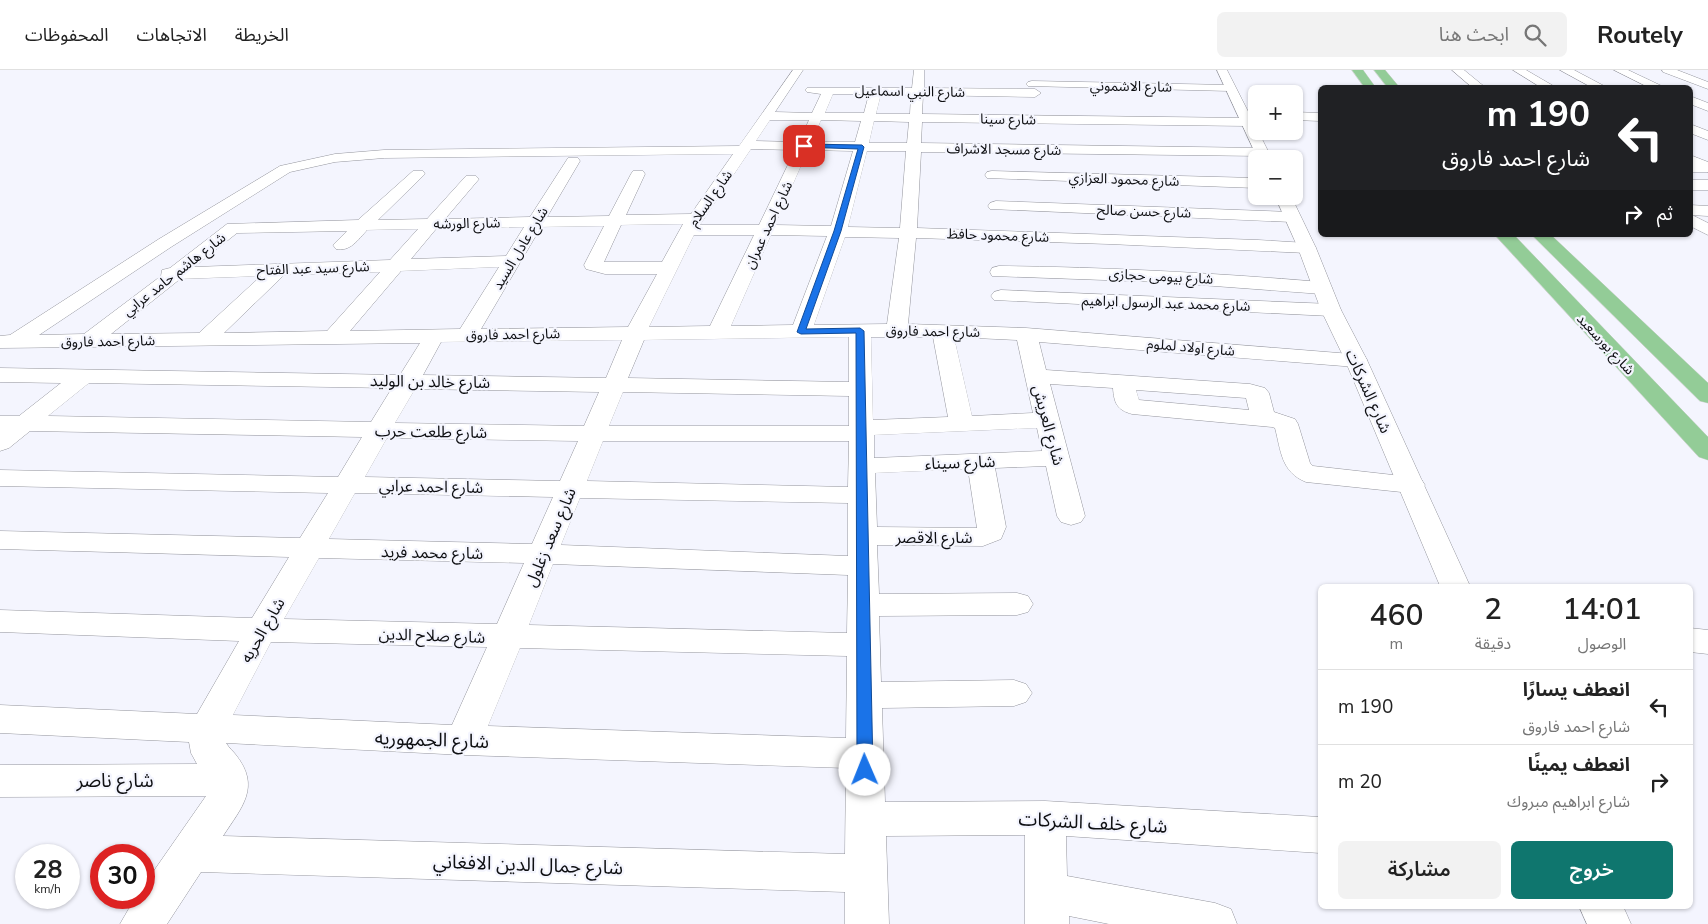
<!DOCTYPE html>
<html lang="ar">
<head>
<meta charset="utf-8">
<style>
  body { margin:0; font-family:"Nunito Sans","Noto Sans Arabic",sans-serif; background:#f2f2f2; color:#222; direction:rtl; height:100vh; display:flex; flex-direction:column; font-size:19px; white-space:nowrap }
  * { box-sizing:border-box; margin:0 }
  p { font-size:16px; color:#767676 }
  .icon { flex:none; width:28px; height:28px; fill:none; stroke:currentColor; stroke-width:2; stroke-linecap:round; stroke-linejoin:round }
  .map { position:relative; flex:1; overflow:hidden; direction:ltr }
  .side { position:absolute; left:1318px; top:514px; width:375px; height:325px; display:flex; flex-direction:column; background:#fff; border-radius:8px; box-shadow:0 1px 4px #0004; direction:rtl }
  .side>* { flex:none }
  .banner { position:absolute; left:1318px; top:15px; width:375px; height:152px; border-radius:8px; box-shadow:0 1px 4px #0004; direction:rtl; background:#202124; color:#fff; overflow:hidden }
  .controls { position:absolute; left:1248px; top:15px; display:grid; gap:10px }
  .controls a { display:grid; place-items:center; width:55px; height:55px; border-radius:8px; background:#fff; box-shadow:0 1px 4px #0004; font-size:25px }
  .speed { position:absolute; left:15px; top:774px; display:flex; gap:10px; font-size:25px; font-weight:700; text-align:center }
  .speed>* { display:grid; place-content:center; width:65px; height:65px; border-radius:50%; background:#fff; box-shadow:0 1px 4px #0004; line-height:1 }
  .speed small { font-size:12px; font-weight:400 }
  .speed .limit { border:8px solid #d22; background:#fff; color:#111 }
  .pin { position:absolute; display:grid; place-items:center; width:42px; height:42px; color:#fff; margin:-21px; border-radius:10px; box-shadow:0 2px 8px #0006 }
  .me { position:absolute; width:55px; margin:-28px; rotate:359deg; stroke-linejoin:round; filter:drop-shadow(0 0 4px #0008) }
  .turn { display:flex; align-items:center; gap:18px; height:105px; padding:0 20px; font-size:22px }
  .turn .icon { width:65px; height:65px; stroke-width:2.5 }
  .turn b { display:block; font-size:35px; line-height:42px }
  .then { display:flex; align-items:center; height:48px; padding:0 20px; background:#0003; gap:10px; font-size:19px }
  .eta { display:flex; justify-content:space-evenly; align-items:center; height:85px; text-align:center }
  .eta b { font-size:30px; font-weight:600; line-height:35px }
  .action { display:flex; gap:10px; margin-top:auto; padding:10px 20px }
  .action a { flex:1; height:58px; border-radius:8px; background:#0f766e; color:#fff; font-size:20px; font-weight:600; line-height:58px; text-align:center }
  .action a+a { background:#f2f2f2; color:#222 }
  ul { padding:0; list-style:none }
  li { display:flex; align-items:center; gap:15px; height:75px; padding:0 20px; border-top:1px solid #e0e0e0 }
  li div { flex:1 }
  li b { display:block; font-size:19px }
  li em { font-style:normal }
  header { display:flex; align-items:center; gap:30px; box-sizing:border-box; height:70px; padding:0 25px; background:#fff; border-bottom:1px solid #e0e0e0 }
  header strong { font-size:24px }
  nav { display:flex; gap:28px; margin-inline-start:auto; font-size:18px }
  .search { width:350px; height:45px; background:#f2f2f2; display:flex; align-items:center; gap:12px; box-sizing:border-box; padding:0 18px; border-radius:8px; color:#767676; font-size:19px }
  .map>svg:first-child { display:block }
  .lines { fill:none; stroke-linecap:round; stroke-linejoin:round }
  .street-casing { stroke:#94959d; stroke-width:1 }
  .secondary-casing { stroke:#94959d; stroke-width:1 }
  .primary-casing { stroke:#d4d4d4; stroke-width:1 }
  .street { fill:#fff; fill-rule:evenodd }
  .secondary { fill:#fff; fill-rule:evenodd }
  .primary { fill:#93cc97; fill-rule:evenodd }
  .route { fill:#1a73e8; stroke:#114b97 }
  .labels { text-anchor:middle; stroke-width:4.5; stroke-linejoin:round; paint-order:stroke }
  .far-street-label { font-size:14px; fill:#0e0f12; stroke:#f4f5fe }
  .street-label { font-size:16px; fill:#0e0f12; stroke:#f4f5fe }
  .near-street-label { font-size:19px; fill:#0e0f12; stroke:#f4f5fe }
</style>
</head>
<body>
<header>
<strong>Routely</strong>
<div class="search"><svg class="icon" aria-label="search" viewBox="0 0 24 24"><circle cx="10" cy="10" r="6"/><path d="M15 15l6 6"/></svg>ابحث هنا</div>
<nav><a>الخريطة</a><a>الاتجاهات</a><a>المحفوظات</a></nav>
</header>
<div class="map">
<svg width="1708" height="854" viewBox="0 0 1708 854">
  <rect width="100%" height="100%" fill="#f4f5fe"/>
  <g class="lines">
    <g class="street-casing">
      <g id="street">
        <path d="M 793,0 L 803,0 L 775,42 L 812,43 L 821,24 L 807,22 L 805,20 L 807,18 L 912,18 L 914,0 L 924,0 L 924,18 L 1035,19 L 1041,23 L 1035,27 L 923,25 L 922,44 L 1248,48 L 1254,52 L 1248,56 L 922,52 L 921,73 L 1262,78 L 1269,82 L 1262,86 L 921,82 L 917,158 L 1258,170 L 1307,173 L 1313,174 L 1316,178 L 1313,182 L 1307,183 L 1109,174 L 916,168 L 908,254 L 1026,258 L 1364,285 L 1367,290 L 1364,295 L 1356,297 L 1039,272 L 1046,300 L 1250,314 L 1265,318 L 1269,323 L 1274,342 L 1295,349 L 1298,354 L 1310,393 L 1313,396 L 1411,407 L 1421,409 L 1425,415 L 1421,421 L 1411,423 L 1306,412 C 1281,402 1281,381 1275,358 L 1272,357 L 1132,344 C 1117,340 1114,333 1113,318 L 1050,314 L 1085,446 L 1081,452 L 1071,455 L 1061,452 L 1057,446 L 1046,396 L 995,398 L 1006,457 L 1001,469 L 983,476 L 877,475 L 879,524 L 1017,523 L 1028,526 L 1033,534 L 1028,542 L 1017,545 L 879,546 L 881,612 L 1014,610 L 1026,614 L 1032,623 L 1026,632 L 1014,636 L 882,638 L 885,732 L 1045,731 L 1320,747 L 1320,783 L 1066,766 L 1067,806 L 1215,833 L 1231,839 L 1237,854 L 1109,854 L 1069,846 L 1069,854 L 1025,854 L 1025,765 L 886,766 L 889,854 L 845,854 L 845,822 L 201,802 L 167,854 L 120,854 L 135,828 L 144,828 L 144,815 L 206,726 L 0,727 L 0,695 L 197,694 L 191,683 L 189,672 L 0,663 L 0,635 L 197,644 L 239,571 L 0,562 L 0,540 L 252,548 L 289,487 L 0,479 L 0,461 L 300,468 L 328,423 L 0,416 L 0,400 L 338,407 L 362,367 L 30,361 L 9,378 L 0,381 L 0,346 L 19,346 L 61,313 L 0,312 L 0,298 L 400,305 L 420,273 L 0,278 L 0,266 L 10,265 L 159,169 L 280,96 L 335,84 L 384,80 L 739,76 ZM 833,24 L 869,24 L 864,43 L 825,43 ZM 881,24 L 911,25 L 910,44 L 876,44 ZM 770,50 L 809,50 L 799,72 L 756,71 ZM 821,50 L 861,51 L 855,72 L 812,72 ZM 874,51 L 909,52 L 907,73 L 869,73 ZM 751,79 L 795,80 L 759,155 L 700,155 ZM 808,80 L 853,81 L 831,156 L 775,155 ZM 867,81 L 906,81 L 900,158 L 848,157 ZM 733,84 L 691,144 L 626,145 L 645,104 L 643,101 L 633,101 L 631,104 L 609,146 L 547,147 L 580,91 L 578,88 L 568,88 L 530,147 L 445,149 L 479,109 L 476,106 L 466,106 L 427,149 L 378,150 L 425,104 L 423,101 L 413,101 L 358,150 L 227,154 L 170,198 L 162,200 L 161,206 L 84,264 L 39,265 L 171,177 L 290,102 L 335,92 L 384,88 ZM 683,154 L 662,192 L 604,192 L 621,155 ZM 604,156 L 584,195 L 586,199 L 605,204 L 657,204 L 628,257 L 481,259 L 541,157 ZM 524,157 L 506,186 L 411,189 L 436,159 ZM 418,159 L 390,190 L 194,197 L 237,163 L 347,161 L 333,175 L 336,179 C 350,182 358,170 367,160 ZM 694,165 L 754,165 L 710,256 L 649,257 ZM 771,165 L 827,166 L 793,255 L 731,256 ZM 845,167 L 899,168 L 887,254 L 814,255 ZM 499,197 L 460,259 L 350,261 L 401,201 ZM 380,202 L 327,261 L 224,263 L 284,205 ZM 261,206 L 199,263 L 111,264 L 180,209 ZM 849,267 L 849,312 L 628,308 L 644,270 ZM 871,267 L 933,267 L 948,347 L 873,350 ZM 954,267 L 1017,270 L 1033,343 L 972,346 ZM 622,270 L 606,308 L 423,305 L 441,272 ZM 89,313 L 392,318 L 371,352 L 48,346 ZM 415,319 L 599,322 L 584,356 L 395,353 ZM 1136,320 L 1246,328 L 1249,340 L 1139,330 ZM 623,322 L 849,326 L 849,356 L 609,356 ZM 1037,358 L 1042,381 L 874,388 L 874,365 ZM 387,368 L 578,371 L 560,411 L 365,407 ZM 603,371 L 849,371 L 848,417 L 587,411 ZM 968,399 L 977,458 L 877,457 L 875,403 ZM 355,423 L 553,427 L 532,474 L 329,469 ZM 580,428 L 848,433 L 848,486 L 561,475 ZM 319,488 L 524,493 L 497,554 L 284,549 ZM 553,494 L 848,505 L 847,563 L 529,555 ZM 271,572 L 487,577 L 452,655 L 233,645 ZM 520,578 L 847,586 L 846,668 L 488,656 ZM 226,673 L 464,685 L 846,698 L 845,784 L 223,766 C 242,737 261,717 236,685 C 233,681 229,678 226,673 Z"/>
        <polygon points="1513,0 1526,0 1557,18 1542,18"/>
        <polygon points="1560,0 1574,0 1608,18 1593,18"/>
        <polygon points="1614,0 1628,0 1666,18 1650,18"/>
        <polygon points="1662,0 1677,0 1708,12 1708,19 1663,2"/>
        <polygon points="1032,11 1230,15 1236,18 1230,21 1028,16 1026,14 1028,12"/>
        <polygon points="1690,26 1708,33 1708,41 1690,34"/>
        <polygon points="1294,42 1320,43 1320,51 1294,50"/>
        <polygon points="1690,54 1708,61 1708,70 1690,63"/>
        <polygon points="1690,85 1708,92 1708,102 1690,95"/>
        <polygon points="992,101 1256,108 1256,118 987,108 985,105 987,102"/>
        <rect x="1690" y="110" width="18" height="10"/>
        <polygon points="996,131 1292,142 1298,143 1300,147 1298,151 1292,152 990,139 988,136 990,133"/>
        <polygon points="1690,135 1708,136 1708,146 1690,145"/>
        <path d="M 999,196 C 1107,197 1214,203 1322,212 L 1329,214 L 1332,218 L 1329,222 L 1322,224 L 1160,212 L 992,206 L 990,202 L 992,198 Z"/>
        <polygon points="1001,220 1331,234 1338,236 1341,240 1338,244 1331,246 994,230 991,226 994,222"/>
        <polygon points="1690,558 1708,560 1708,584 1690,582"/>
      </g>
    </g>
    <g class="secondary-casing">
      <g id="secondary">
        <polygon points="1217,0 1227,0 1256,57 1256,61 1258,61 1272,89 1258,89"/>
        <polygon points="1452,0 1464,0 1486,18 1473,18"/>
        <rect x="1690" y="94" width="18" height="8"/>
        <polygon points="1275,126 1291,126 1316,178 1341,240 1367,290 1470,516 1440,516 1345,290 1321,240 1298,178"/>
        <polygon points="1690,144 1708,153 1708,165 1690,156"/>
        <polygon points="1579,836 1623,836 1631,854 1587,854"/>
      </g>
    </g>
    <g class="primary-casing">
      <g id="primary">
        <polygon points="1352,0 1363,0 1376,18 1365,18"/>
        <polygon points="1374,0 1385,0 1400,18 1388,18"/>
        <polygon points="1495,165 1514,165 1708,367 1708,390 1699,387"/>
        <polygon points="1532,165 1551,165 1708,313 1708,333 1700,331"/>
      </g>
    </g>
    <use href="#street" class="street"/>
    <use href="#secondary" class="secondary"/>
    <use href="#primary" class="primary"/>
  </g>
  <polygon class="route" points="804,74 862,75 864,77 841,161 806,259 860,258 864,261 873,700 871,704 865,706 860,704 857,700 856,263 801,264 797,262 834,161 858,79 802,77"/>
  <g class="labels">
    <g class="far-street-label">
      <text transform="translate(1131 16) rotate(1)" y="5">شارع الاشموني</text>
      <text transform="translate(910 21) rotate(1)" y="5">شارع النبي اسماعيل</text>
      <text transform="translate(1008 49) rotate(1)" y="5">شارع سينا</text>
      <text transform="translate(1004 79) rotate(1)" y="5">شارع مسجد الاشراف</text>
      <text transform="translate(1124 109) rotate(2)" y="5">شارع محمود العزازي</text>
      <text transform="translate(710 128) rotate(-55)" y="5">شارع السلام</text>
      <text transform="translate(1144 141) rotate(2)" y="5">شارع حسن صالح</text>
      <text transform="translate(467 153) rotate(-1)" y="5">شارع الورشه</text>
      <text transform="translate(768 155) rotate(-65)" y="5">شارع احمد عمران</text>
      <text transform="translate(998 165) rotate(2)" y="5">شارع محمود حافظ</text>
      <text transform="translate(520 178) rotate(-59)" y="5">شارع عادل السيد</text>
      <text transform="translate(313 198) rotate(-2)" y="5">شارع سيد عبد الفتاح</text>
      <text transform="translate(174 204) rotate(-38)" y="5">شارع هاشم حامد عرابي</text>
      <text transform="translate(1161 206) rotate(3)" y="5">شارع بيومى حجازى</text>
      <text transform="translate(1166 233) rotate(2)" y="5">شارع محمد عبد الرسول ابراهيم</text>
      <text transform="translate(933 261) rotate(1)" y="5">شارع احمد فاروق</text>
      <text transform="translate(513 264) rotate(-1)" y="5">شارع احمد فاروق</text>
      <text transform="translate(108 271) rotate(-1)" y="5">شارع احمد فاروق</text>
      <text transform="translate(1606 274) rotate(47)" y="5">شارع بورسعيد</text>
      <text transform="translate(1191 277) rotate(5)" y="5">شارع اولاد لملوم</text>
    </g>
    <g class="street-label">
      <text transform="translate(430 311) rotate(1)" y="6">شارع خالد بن الوليد</text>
      <text transform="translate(1369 321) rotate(66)" y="6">شارع الشركات</text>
      <text transform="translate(1049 355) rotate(75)" y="6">شارع العريش</text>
      <text transform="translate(431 361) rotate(1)" y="6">شارع طلعت حرب</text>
      <text transform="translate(960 392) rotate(-2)" y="6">شارع سيناء</text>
      <text transform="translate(431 416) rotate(1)" y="6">شارع احمد عرابي</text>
      <text transform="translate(550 467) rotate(-67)" y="6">شارع سعد زغلول</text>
      <text x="934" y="473">شارع الاقصر</text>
      <text transform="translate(432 482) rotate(1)" y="6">شارع محمد فريد</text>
      <text transform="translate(262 560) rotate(-60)" y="6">شارع الحريه</text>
      <text transform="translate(432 565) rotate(2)" y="6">شارع صلاح الدين</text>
    </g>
    <g class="near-street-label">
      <text transform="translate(432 669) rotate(2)" y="7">شارع الجمهوريه</text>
      <text x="115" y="717">شارع ناصر</text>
      <text transform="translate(1093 752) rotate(3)" y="7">شارع خلف الشركات</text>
      <text transform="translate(528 794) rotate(2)" y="7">شارع جمال الدين الافغاني</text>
    </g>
  </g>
</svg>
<div class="controls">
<a>+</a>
<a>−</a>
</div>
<div class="speed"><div>28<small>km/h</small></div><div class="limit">30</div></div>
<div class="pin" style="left:804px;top:76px;background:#d93025"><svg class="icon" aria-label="arrive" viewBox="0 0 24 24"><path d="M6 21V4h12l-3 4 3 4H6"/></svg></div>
<svg class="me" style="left:865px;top:700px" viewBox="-20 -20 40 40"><circle r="19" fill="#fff"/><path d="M0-13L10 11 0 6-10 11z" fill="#1a73e8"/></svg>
<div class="banner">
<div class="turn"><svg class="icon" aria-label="left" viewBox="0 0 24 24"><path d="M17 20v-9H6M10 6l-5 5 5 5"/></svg><div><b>190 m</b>شارع احمد فاروق</div></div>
<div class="then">ثم<svg class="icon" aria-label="right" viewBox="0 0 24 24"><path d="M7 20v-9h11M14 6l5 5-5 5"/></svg></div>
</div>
<section class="side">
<div class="eta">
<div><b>14:01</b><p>الوصول</p></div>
<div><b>2</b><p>دقيقة</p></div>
<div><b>460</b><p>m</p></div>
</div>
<ul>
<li><svg class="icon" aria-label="left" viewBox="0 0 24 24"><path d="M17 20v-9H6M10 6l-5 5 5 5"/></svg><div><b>انعطف يسارًا</b><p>شارع احمد فاروق</p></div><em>190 m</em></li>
<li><svg class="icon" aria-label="right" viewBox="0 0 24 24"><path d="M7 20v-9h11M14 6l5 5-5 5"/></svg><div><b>انعطف يمينًا</b><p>شارع ابراهيم مبروك</p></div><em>20 m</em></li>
</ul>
<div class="action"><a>خروج</a><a>مشاركة</a></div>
</section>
</div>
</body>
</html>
